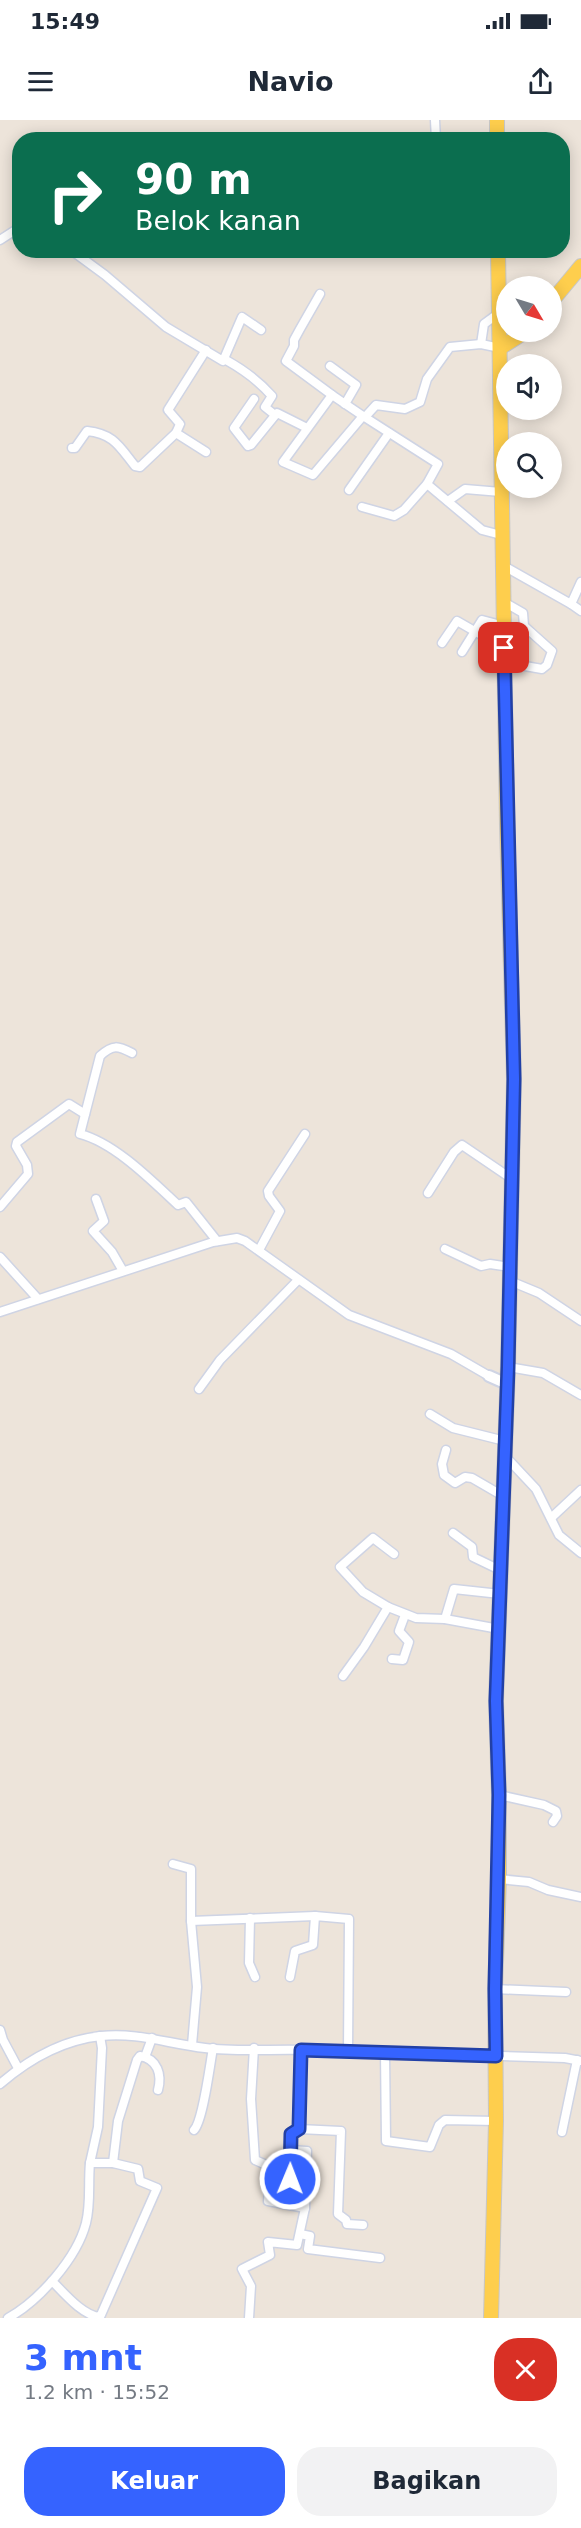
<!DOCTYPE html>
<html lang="id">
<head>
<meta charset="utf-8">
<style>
  body { margin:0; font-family:"DejaVu Sans",sans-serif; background:#f2f2f3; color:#1f2937; height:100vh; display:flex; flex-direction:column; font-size:22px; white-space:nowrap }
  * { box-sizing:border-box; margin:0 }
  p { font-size:20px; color:#747a83 }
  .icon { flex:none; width:33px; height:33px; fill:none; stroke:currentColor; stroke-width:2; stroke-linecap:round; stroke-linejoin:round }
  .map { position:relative; height:2198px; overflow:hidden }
  .details { display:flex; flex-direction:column; background:#fff; flex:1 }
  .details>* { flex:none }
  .hud { position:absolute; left:12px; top:12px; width:558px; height:126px; border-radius:24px; box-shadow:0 3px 15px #0003; background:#0b6e4f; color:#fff; overflow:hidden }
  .needle { width:39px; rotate:128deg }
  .fabs { position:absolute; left:496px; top:156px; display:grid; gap:12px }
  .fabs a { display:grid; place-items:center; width:66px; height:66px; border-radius:50%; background:#fff; box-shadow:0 3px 15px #0003; font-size:30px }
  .pin { position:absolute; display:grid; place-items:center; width:51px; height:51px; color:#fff; margin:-26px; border-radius:12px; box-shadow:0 3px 9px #0006 }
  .me { position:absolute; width:66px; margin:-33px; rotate:1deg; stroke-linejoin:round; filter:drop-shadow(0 0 4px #0008) }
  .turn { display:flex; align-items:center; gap:21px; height:126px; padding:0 24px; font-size:27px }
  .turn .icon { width:78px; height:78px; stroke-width:2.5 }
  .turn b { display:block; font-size:42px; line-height:51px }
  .round { display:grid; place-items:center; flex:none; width:63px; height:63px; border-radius:24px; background:#f2f2f3 }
  .head { display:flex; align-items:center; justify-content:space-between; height:102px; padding:0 24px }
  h1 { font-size:36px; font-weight:600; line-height:45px; color:#3563ff }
  .action { display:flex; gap:12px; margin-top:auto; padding:12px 24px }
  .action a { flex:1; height:69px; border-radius:24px; background:#3563ff; color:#fff; font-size:24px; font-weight:600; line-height:69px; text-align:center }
  .action a+a { background:#f2f2f3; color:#1f2937 }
  .status { display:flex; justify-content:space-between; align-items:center; height:42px; padding:0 30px; background:#fff; direction:ltr }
  .status svg { height:16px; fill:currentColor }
  header { display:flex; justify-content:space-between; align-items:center; height:78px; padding:0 24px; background:#fff; font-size:27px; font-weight:600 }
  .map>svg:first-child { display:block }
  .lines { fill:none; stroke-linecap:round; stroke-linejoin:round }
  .minor-casing { stroke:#cfd4e4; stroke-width:11 }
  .tertiary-casing { stroke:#cfd4e4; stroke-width:14 }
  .primary-casing { stroke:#c7c7c7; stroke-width:16 }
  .minor { stroke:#fff; stroke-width:8 }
  .tertiary { stroke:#fff; stroke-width:10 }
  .primary { stroke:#fece4d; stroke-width:14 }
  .route-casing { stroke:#2240a6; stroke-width:15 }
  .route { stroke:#3563ff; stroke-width:10 }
</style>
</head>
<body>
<div class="status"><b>15:49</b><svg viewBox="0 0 49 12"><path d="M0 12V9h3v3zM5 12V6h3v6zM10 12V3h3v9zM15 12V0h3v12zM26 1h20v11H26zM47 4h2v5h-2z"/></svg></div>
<header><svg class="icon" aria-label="menu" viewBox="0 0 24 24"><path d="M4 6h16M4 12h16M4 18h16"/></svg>Navio<svg class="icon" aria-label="share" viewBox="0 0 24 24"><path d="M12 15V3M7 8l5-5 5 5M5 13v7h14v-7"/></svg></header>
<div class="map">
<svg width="581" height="2198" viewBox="0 0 581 2198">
  <rect width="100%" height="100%" fill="#ede4da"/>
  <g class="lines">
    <g class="minor-casing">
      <g id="minor">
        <polyline points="435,0 436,20"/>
        <polyline points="0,120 20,107"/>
        <polyline points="71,130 105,155 166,207 223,241 242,197 261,210"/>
        <polyline points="320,174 300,209 294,220 294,226 286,241 332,275 283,342 313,355 363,296 438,344 427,364"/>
        <polyline points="481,224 484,204 499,193"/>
        <path d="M 226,240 C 244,250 258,260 272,276 L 265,287 L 275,295"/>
        <polyline points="330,246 356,265 345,284"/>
        <polyline points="332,275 363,296"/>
        <polyline points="254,279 234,308 248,326 251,325 277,293 307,308"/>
        <polyline points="365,297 376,285 405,289 420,282 427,259 450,227 481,224 500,228"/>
        <polyline points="176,313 206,332"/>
        <path d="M 72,328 L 75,328 L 87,311 C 114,314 119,326 135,346 L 140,347 L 176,313 L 180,304 L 168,290 L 206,230"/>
        <polyline points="349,370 389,313"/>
        <polyline points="448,381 465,369 501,372"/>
        <polyline points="362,387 394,396 404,390 427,364 482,410 501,415"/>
        <polyline points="502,445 571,484 581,462"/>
        <polyline points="504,482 523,493 524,506 552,531 547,545 542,549 525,546 505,538"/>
        <polyline points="571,484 581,491"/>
        <polyline points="442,523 457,501 504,528"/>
        <polyline points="462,532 482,500 505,506"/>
        <path d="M 132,933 C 118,926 113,924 100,936 L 80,1014 C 115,1023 152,1061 178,1085 L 186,1082 L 217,1121"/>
        <polyline points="428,1073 454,1032 462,1025 512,1059"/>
        <polyline points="96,1079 104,1101 93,1111 112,1132 123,1151"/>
        <polyline points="0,1087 28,1054 27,1045 16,1026 17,1022 69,984 85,994"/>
        <polyline points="445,1129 481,1146 490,1144 510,1147"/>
        <polyline points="259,1130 280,1091 269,1076 268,1071 305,1014"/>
        <polyline points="0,1137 38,1179"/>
        <polyline points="510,1161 539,1173 581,1201"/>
        <polyline points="0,1192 213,1122 237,1118 245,1121 349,1195 451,1234 489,1256"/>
        <polyline points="508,1247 543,1253 581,1275"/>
        <polyline points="199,1269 220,1240 298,1160"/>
        <polyline points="430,1294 453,1308 505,1321"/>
        <polyline points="446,1330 442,1344 444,1355 455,1363 465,1357 472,1358 503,1376"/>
        <polyline points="505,1336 536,1369 559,1415 581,1433"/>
        <polyline points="551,1398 581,1370"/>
        <polyline points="453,1413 472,1427 473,1437 500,1450"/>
        <polyline points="388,1487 363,1472 340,1447 373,1418 394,1434"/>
        <polyline points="445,1499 454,1469 500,1474"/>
        <polyline points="392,1539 403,1540 409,1522 399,1511 405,1495"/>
        <polyline points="343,1556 364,1527 388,1487 416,1498 445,1499 499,1509"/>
        <polyline points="499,1675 544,1685 556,1691 557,1696 553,1702"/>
        <polyline points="173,1744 191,1749 191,1801 315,1796"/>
        <polyline points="499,1759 529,1762 548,1770 581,1777"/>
        <polyline points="250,1798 249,1843 255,1857"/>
        <polyline points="191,1801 197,1867 192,1925"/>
        <polyline points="290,1857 295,1831 313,1825 315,1796 349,1799 348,1931"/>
        <polyline points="495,1869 566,1872"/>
        <polyline points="0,1910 3,1920 18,1948"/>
        <polyline points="385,1932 386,2021 430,2027 439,2005 445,2000 496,2001"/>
        <polyline points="145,1937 152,1918"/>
        <path d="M 0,1964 C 29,1939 62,1920 101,1916 C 137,1912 169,1924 205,1928 C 236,1932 273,1929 305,1930 C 392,1933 478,1935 565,1938 L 581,1941"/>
        <polyline points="299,2009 341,2011 338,2094 346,2100 347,2104 363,2105"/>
        <path d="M 194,2010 C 203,2001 210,1944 213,1928"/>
        <polyline points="562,2012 577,1940"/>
        <polyline points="291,2030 307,2031 305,2088"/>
        <path d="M 113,2043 L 118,2001 L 137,1940 L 140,1936 C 158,1939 162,1955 158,1970"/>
        <polyline points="271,2063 289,2061 291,2058 291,2014 299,2009 301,1930"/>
        <polyline points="300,2114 310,2116 308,2129 380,2138"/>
        <path d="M 52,2161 C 64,2173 83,2196 100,2197 L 157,2068 L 140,2061 L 138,2049 L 113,2043 L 90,2043 L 98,2007 L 102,1928 L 100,1916"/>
        <path d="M 8,2198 C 39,2181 77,2138 86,2103 C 91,2084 88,2063 90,2043"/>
        <polyline points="249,2198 251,2166 242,2149 270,2135 268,2122 297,2125 305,2088 268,2081 271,2047 255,2040 251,1979 254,1928"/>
      </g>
    </g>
    <g class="tertiary-casing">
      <polyline id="tertiary" points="489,1256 507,1264"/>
    </g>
    <g class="primary-casing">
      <g id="primary">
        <polyline points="497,0 497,20"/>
        <polyline points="552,181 581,146"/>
        <polyline points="500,228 525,212"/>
        <polyline points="491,2198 496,2001 495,1869 499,1759 499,1675 496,1581 508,1247 514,959 507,705 498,130"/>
      </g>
    </g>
    <use href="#minor" class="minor"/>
    <use href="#tertiary" class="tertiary"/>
    <use href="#primary" class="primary"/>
  </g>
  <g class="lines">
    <g class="route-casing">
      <polyline id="route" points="290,2059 291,2014 299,2009 301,1930 496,1936 495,1869 499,1675 496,1581 508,1247 514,959 504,528"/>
    </g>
    <use href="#route" class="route"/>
  </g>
</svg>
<div class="fabs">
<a><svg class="needle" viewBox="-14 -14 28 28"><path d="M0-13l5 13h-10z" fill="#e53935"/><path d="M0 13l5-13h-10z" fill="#747a83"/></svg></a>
<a><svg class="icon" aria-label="sound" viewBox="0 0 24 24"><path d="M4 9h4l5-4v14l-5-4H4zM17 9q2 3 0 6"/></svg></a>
<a><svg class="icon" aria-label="search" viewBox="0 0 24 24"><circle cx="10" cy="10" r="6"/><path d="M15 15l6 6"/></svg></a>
</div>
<div class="pin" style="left:504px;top:528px;background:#d93025"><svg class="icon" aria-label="arrive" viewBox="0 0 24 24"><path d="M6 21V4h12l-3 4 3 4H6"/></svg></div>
<svg class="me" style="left:290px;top:2059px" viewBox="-20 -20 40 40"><circle r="17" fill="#3563ff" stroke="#fff" stroke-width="3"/><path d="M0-11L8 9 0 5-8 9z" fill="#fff"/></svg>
<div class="hud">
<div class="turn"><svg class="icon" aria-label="right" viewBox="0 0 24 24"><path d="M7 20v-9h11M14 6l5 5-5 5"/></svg><div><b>90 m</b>Belok kanan</div></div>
</div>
</div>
<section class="details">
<div class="head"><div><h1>3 mnt</h1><p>1.2 km · 15:52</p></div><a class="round" style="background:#d93025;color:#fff"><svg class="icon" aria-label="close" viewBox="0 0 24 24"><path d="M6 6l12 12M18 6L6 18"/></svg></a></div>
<div class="action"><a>Keluar</a><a>Bagikan</a></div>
</section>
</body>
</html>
